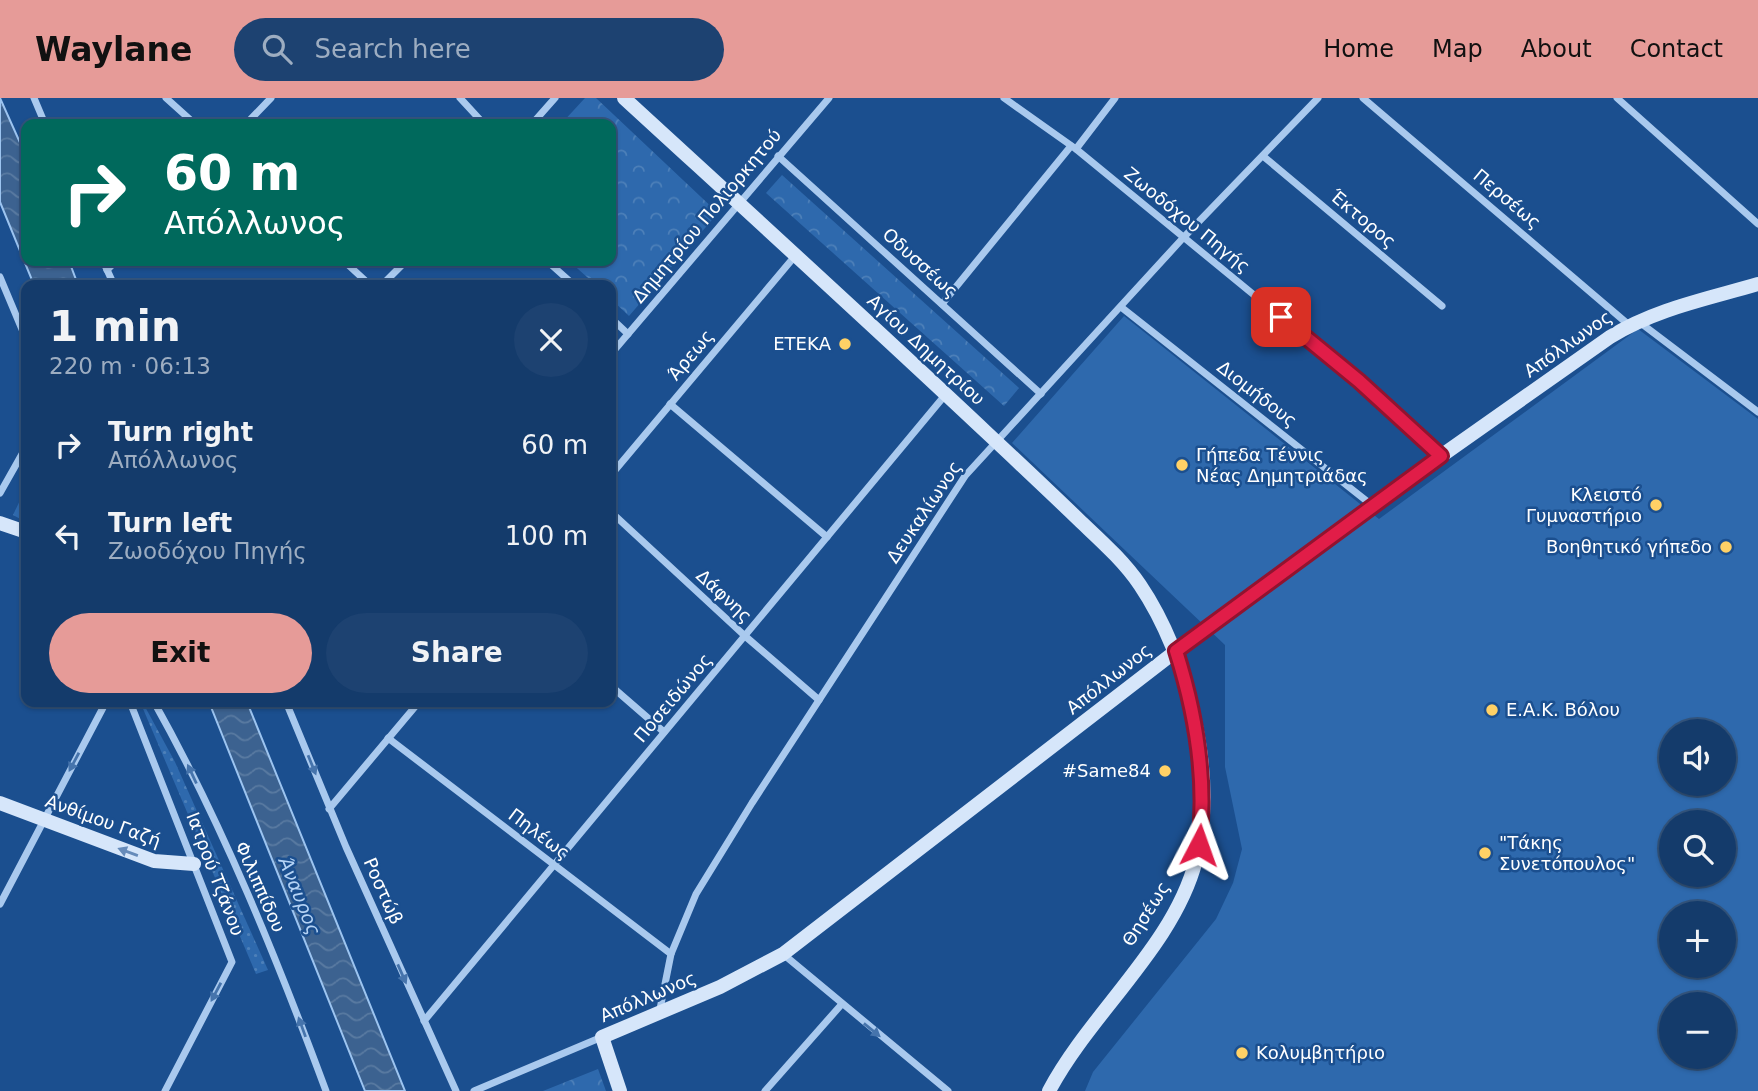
<!DOCTYPE html>
<html lang="en">
<head>
<meta charset="utf-8">
<style>
  body { margin:0; font-family:"DejaVu Sans",sans-serif; background:#1d4271; color:#f1f3f6; height:100vh; display:flex; flex-direction:column; font-size:26px; white-space:nowrap }
  * { box-sizing:border-box; margin:0 }
  p { font-size:23px; color:#9dadc1 }
  .icon { flex:none; width:38px; height:38px; fill:none; stroke:currentColor; stroke-width:2; stroke-linecap:round; stroke-linejoin:round }
  .map { position:relative; flex:1; overflow:hidden }
  .details { position:absolute; left:21px; top:182px; width:595px; height:427px; display:flex; flex-direction:column; background:#143b6b; border-radius:14px; box-shadow:0 2px 5px #0004,0 0 0 2px #33557e }
  .details>* { flex:none }
  .hud { position:absolute; left:21px; top:21px; width:595px; height:147px; border-radius:14px; box-shadow:0 2px 5px #0004,0 0 0 2px #33557e; background:#00695c; color:#fff; overflow:hidden }
  .tools { position:absolute; left:1659px; top:621px; display:grid; gap:14px }
  .tools a { display:grid; place-items:center; width:77px; height:77px; border-radius:50%; background:#143b6b; box-shadow:0 2px 5px #0004,0 0 0 2px #33557e; font-size:35px }
  .pin { position:absolute; display:grid; place-items:center; width:60px; height:60px; color:#fff; margin:-30px; border-radius:14px; box-shadow:0 4px 10px #0006 }
  .me { position:absolute; width:77px; margin:-38px; rotate:4deg; stroke-linejoin:round; filter:drop-shadow(0 0 5px #0008) }
  .turn { display:flex; align-items:center; gap:24px; height:147px; padding:0 28px; font-size:32px }
  .turn .icon { width:91px; height:91px; stroke-width:2.5 }
  .turn b { display:block; font-size:49px; line-height:60px }
  .round { display:grid; place-items:center; flex:none; width:74px; height:74px; border-radius:37px; background:#1d4271 }
  .head { display:flex; align-items:center; justify-content:space-between; height:119px; padding:0 28px }
  h1 { font-size:42px; font-weight:600; line-height:52px }
  .action { display:flex; gap:14px; margin-top:auto; padding:14px 28px }
  .action a { flex:1; height:80px; border-radius:42px; background:#e69b98; color:#111; font-size:28px; font-weight:600; line-height:80px; text-align:center }
  .action a+a { background:#1d4271; color:#f1f3f6 }
  ul { padding:0; list-style:none }
  li { display:flex; align-items:center; gap:21px; height:91px; padding:0 28px }
  li div { flex:1 }
  li b { display:block; font-size:26px }
  li em { font-style:normal }
  header { display:flex; align-items:center; gap:42px; box-sizing:border-box; height:98px; padding:0 35px; background:#e69b98; color:#111 }
  header strong { font-size:33px }
  nav { display:flex; gap:38px; margin-inline-start:auto; font-size:24px }
  .search { width:490px; height:63px; background:#1d4271; display:flex; align-items:center; gap:18px; box-sizing:border-box; padding:0 24px; border-radius:38px; color:#9dadc1; font-size:26px }
  .map>svg:first-child { display:block }
  .grass { fill:url(#grass-dots) }
  .park { fill:url(#park-crowns) }
  .pitch { fill:#2e69ad; fill-rule:evenodd }
  .water { fill:url(#water-waves); stroke:#9cc4f0; stroke-width:2 }
  .lines { fill:none; stroke-linecap:round; stroke-linejoin:round }
  .street { stroke:#a9c9ee; stroke-width:7 }
  .secondary { stroke:#d6e6fa; stroke-width:14 }
  .oneway { fill:#4674ac }
  .oneway2 { fill:#668bba }
  .route-casing { stroke:#92132f; stroke-width:18 }
  .route { stroke:#e11d48; stroke-width:12 }
  .poi-dot { fill:#ffd166; stroke:#1b4f8f; stroke-width:2.5 }
  .labels { text-anchor:middle; stroke-width:5; stroke-linejoin:round; paint-order:stroke }
  .street-label { font-size:18px; fill:#fff; stroke:#1b4f8f }
  .poi-label { font-size:18px; fill:#fff; stroke:#1b4f8f; text-anchor:end }
  .water-label { font-size:19px; font-style:italic; fill:#b5d3f5; stroke:#1b4f8f }
</style>
</head>
<body>
<header>
<strong>Waylane</strong>
<div class="search"><svg class="icon" aria-label="search" viewBox="0 0 24 24"><circle cx="10" cy="10" r="6"/><path d="M15 15l6 6"/></svg>Search here</div>
<nav><a>Home</a><a>Map</a><a>About</a><a>Contact</a></nav>
</header>
<div class="map">
<svg width="1758" height="993" viewBox="0 0 1758 993">
  <defs>
    <pattern id="grass-dots" width="8" height="8" patternUnits="userSpaceOnUse" patternTransform="scale(1.75)"><rect width="8" height="8" fill="#2e69ad"/><path d="M2 2h.1M6 6h.1" fill="none" stroke="#4d80b9" stroke-width="1.8" stroke-linecap="round"/></pattern>
    <pattern id="park-crowns" width="20" height="18" patternUnits="userSpaceOnUse" patternTransform="scale(1.75)"><rect width="20" height="18" fill="#2e69ad"/><path d="M2 6a3 3 0 1 1 6 0M12 15a3 3 0 1 1 6 0" fill="none" stroke="#4d80b9"/></pattern>
    <pattern id="water-waves" width="16" height="10" patternUnits="userSpaceOnUse" patternTransform="scale(1.75)"><rect width="16" height="10" fill="#3c6290"/><path d="M0 5q4-4 8 0t8 0" fill="none" stroke="#597aa1"/></pattern>
  </defs>
  <rect width="100%" height="100%" fill="#1b4f8f"/>
  <polygon class="grass" points="143,605 175,664 268,872 256,876 141,606"/>
  <g class="park">
    <polygon points="585,0 596,0 718,115 629,218 611,201 611,187 596,187 569,163 611,163 611,26 561,26"/>
    <polygon points="782,77 1019,290 1004,308 766,95"/>
    <polygon points="26,390 26,424 13,417"/>
    <polygon points="598,971 606,993 543,993"/>
  </g>
  <path class="pitch" d="M 1124,218 L 1379,421 L 1638,231 L 1758,321 L 1758,993 L 1085,993 L 1093,974 L 1216,821 L 1233,785 L 1242,751 L 1225,669 L 1225,547 L 1012,345 ZM 1671,634 L 1724,634 L 1724,686 L 1671,686 ZM 1671,724 L 1724,724 L 1724,777 L 1671,777 ZM 1671,816 L 1724,816 L 1724,868 L 1671,868 ZM 1671,906 L 1724,906 L 1724,959 L 1671,959 Z"/>
  <g class="water">
    <polygon points="0,0 26,58 26,163 69,163 78,187 34,187 0,104"/>
    <polygon points="209,604 247,604 405,993 365,993"/>
  </g>
  <g class="lines">
    <g class="street">
      <polyline points="34,0 45,26"/>
      <polyline points="166,0 195,26"/>
      <polyline points="460,0 484,26"/>
      <polyline points="1004,0 1076,51 1359,283 1441,358"/>
      <polyline points="1363,0 1629,227"/>
      <polyline points="1617,0 1758,126"/>
      <polyline points="246,26 271,0"/>
      <polyline points="532,26 555,0"/>
      <polyline points="1076,51 1115,0"/>
      <polyline points="778,58 1041,296"/>
      <polyline points="1263,58 1442,208"/>
      <polyline points="103,163 114,187"/>
      <polyline points="344,163 370,187"/>
      <polyline points="547,163 574,187"/>
      <polyline points="107,172 116,163"/>
      <polyline points="0,179 26,241"/>
      <polyline points="382,187 406,163"/>
      <polyline points="942,206 1071,48"/>
      <polyline points="1121,209 1373,408"/>
      <polyline points="611,220 628,236"/>
      <polyline points="1638,223 1758,314"/>
      <polyline points="611,256 829,0"/>
      <polyline points="670,306 827,439"/>
      <polyline points="611,377 795,158"/>
      <polyline points="0,395 26,349"/>
      <polyline points="611,414 745,538 819,602"/>
      <polyline points="611,588 664,634"/>
      <polyline points="130,604 232,864 165,993"/>
      <path d="M 154,604 C 223,727 277,861 326,993"/>
      <polyline points="286,604 346,749 456,993"/>
      <polyline points="388,640 671,856"/>
      <polyline points="329,711 419,604"/>
      <polyline points="0,806 106,604"/>
      <polyline points="783,856 948,993"/>
      <polyline points="659,916 671,856 696,796 752,705 965,378 1183,140 1318,0"/>
      <polyline points="424,923 946,296"/>
      <polyline points="474,993 602,939"/>
      <polyline points="765,993 841,907"/>
    </g>
    <g class="secondary">
      <path d="M 624,0 C 745,111 866,221 986,334 C 1017,363 1048,392 1079,422 C 1100,442 1123,462 1140,487 C 1188,558 1218,677 1196,762 C 1174,848 1090,915 1049,993"/>
      <polyline points="0,425 26,434"/>
      <polyline points="0,705 154,763 194,766"/>
      <path d="M 620,993 L 602,939 L 720,889 L 783,856 L 1176,553 L 1441,358 L 1610,239 C 1655,211 1707,201 1758,186"/>
    </g>
  </g>
  <defs><path id="oneway-solid" d="M-6-.8H1V-3.2L6.5 0L1 3.2V.8H-6Z" transform="scale(1.75)"/></defs>
  <g class="oneway">
    <use href="#oneway-solid" transform="translate(74 664) rotate(118)"/>
    <use href="#oneway-solid" transform="translate(312 667) rotate(68)"/>
    <use href="#oneway-solid" transform="translate(192 676) rotate(-115)"/>
    <use href="#oneway-solid" transform="translate(402 876) rotate(66)"/>
    <use href="#oneway-solid" transform="translate(216 894) rotate(118)"/>
    <use href="#oneway-solid" transform="translate(302 929) rotate(-110)"/>
    <use href="#oneway-solid" transform="translate(872 932) rotate(39)"/>
  </g>
  <use class="oneway2" href="#oneway-solid" transform="translate(128 754) rotate(-160)"/>
  <g class="lines">
    <g class="route-casing">
      <path id="route" d="M 1199,747 C 1207,681 1196,616 1176,553 L 1441,358 L 1359,283 L 1281,219"/>
    </g>
    <use href="#route" class="route"/>
  </g>
  <g class="poi-dot">
    <circle cx="845" cy="246" r="7"/>
    <circle cx="1182" cy="367" r="7"/>
    <circle cx="1656" cy="407" r="7"/>
    <circle cx="1726" cy="449" r="7"/>
    <circle cx="1492" cy="612" r="7"/>
    <circle cx="1165" cy="673" r="7"/>
    <circle cx="1485" cy="755" r="7"/>
    <circle cx="1242" cy="955" r="7"/>
  </g>
  <g class="labels">
    <g class="street-label">
      <text transform="translate(1507 101) rotate(40)" y="6">Περσέως</text>
      <text transform="translate(707 118) rotate(-50)" y="6">Δημητρίου Πολιορκητού</text>
      <text transform="translate(1363 121) rotate(40)" y="6">Έκτορος</text>
      <text transform="translate(1187 122) rotate(39)" y="6">Ζωοδόχου Πηγής</text>
      <text transform="translate(920 165) rotate(42)" y="6">Οδυσσέως</text>
      <text transform="translate(1568 246) rotate(-35)" y="6">Απόλλωνος</text>
      <text transform="translate(926 252) rotate(43)" y="6">Αγίου Δημητρίου</text>
      <text transform="translate(691 257) rotate(-50)" y="6">Άρεως</text>
      <text transform="translate(1257 296) rotate(38)" y="6">Διομήδους</text>
      <text transform="translate(924 414) rotate(-56)" y="6">Δευκαλίωνος</text>
      <text transform="translate(724 498) rotate(43)" y="6">Δάφνης</text>
      <text transform="translate(1109 581) rotate(-38)" y="6">Απόλλωνος</text>
      <text transform="translate(673 600) rotate(-50)" y="6">Ποσειδώνος</text>
      <text transform="translate(103 723) rotate(20)" y="6">Ανθίμου Γαζή</text>
      <text transform="translate(539 736) rotate(37)" y="6">Πηλέως</text>
      <text transform="translate(215 776) rotate(69)" y="6">Ιατρού Τζάνου</text>
      <text transform="translate(260 789) rotate(66)" y="6">Φιλιππίδου</text>
      <text transform="translate(383 793) rotate(66)" y="6">Ροστώβ</text>
      <text transform="translate(1146 816) rotate(-58)" y="6">Θησέως</text>
      <text transform="translate(648 899) rotate(-23)" y="6">Απόλλωνος</text>
    </g>
    <g class="poi-label">
      <text x="831" y="252">ΕΤΕΚΑ</text>
      <text x="1196" y="363" text-anchor="start">Γήπεδα Τέννις<tspan x="1196" dy="21">Νέας Δημητριάδας</tspan></text>
      <text x="1642" y="403">Κλειστό<tspan x="1642" dy="21">Γυμναστήριο</tspan></text>
      <text x="1712" y="455">Βοηθητικό γήπεδο</text>
      <text x="1506" y="618" text-anchor="start">Ε.Α.Κ. Βόλου</text>
      <text x="1151" y="679">#Same84</text>
      <text x="1499" y="751" text-anchor="start">"Τάκης<tspan x="1499" dy="21">Συνετόπουλος"</tspan></text>
      <text x="1256" y="961" text-anchor="start">Κολυμβητήριο</text>
    </g>
    <g class="water-label">
      <text transform="translate(300 798) rotate(68)" y="7">Άναυρος</text>
    </g>
  </g>
</svg>
<div class="tools">
<a><svg class="icon" aria-label="sound" viewBox="0 0 24 24"><path d="M4 9h4l5-4v14l-5-4H4zM17 9q2 3 0 6"/></svg></a>
<a><svg class="icon" aria-label="search" viewBox="0 0 24 24"><circle cx="10" cy="10" r="6"/><path d="M15 15l6 6"/></svg></a>
<a>+</a>
<a>−</a>
</div>
<div class="pin" style="left:1281px;top:219px;background:#d93025"><svg class="icon" aria-label="arrive" viewBox="0 0 24 24"><path d="M6 21V4h12l-3 4 3 4H6"/></svg></div>
<svg class="me" style="left:1199px;top:747px" viewBox="-20 -20 40 40"><path d="M0-17L14 15 0 8-14 15z" fill="#e11d48" stroke="#fff" stroke-width="4"/></svg>
<div class="hud">
<div class="turn"><svg class="icon" aria-label="right" viewBox="0 0 24 24"><path d="M7 20v-9h11M14 6l5 5-5 5"/></svg><div><b>60 m</b>Απόλλωνος</div></div>
</div>
<section class="details">
<div class="head"><div><h1>1 min</h1><p>220 m · 06:13</p></div><a class="round"><svg class="icon" aria-label="close" viewBox="0 0 24 24"><path d="M6 6l12 12M18 6L6 18"/></svg></a></div>
<ul>
<li><svg class="icon" aria-label="right" viewBox="0 0 24 24"><path d="M7 20v-9h11M14 6l5 5-5 5"/></svg><div><b>Turn right</b><p>Απόλλωνος</p></div><em>60 m</em></li>
<li><svg class="icon" aria-label="left" viewBox="0 0 24 24"><path d="M17 20v-9H6M10 6l-5 5 5 5"/></svg><div><b>Turn left</b><p>Ζωοδόχου Πηγής</p></div><em>100 m</em></li>
</ul>
<div class="action"><a>Exit</a><a>Share</a></div>
</section>
</div>
</body>
</html>
